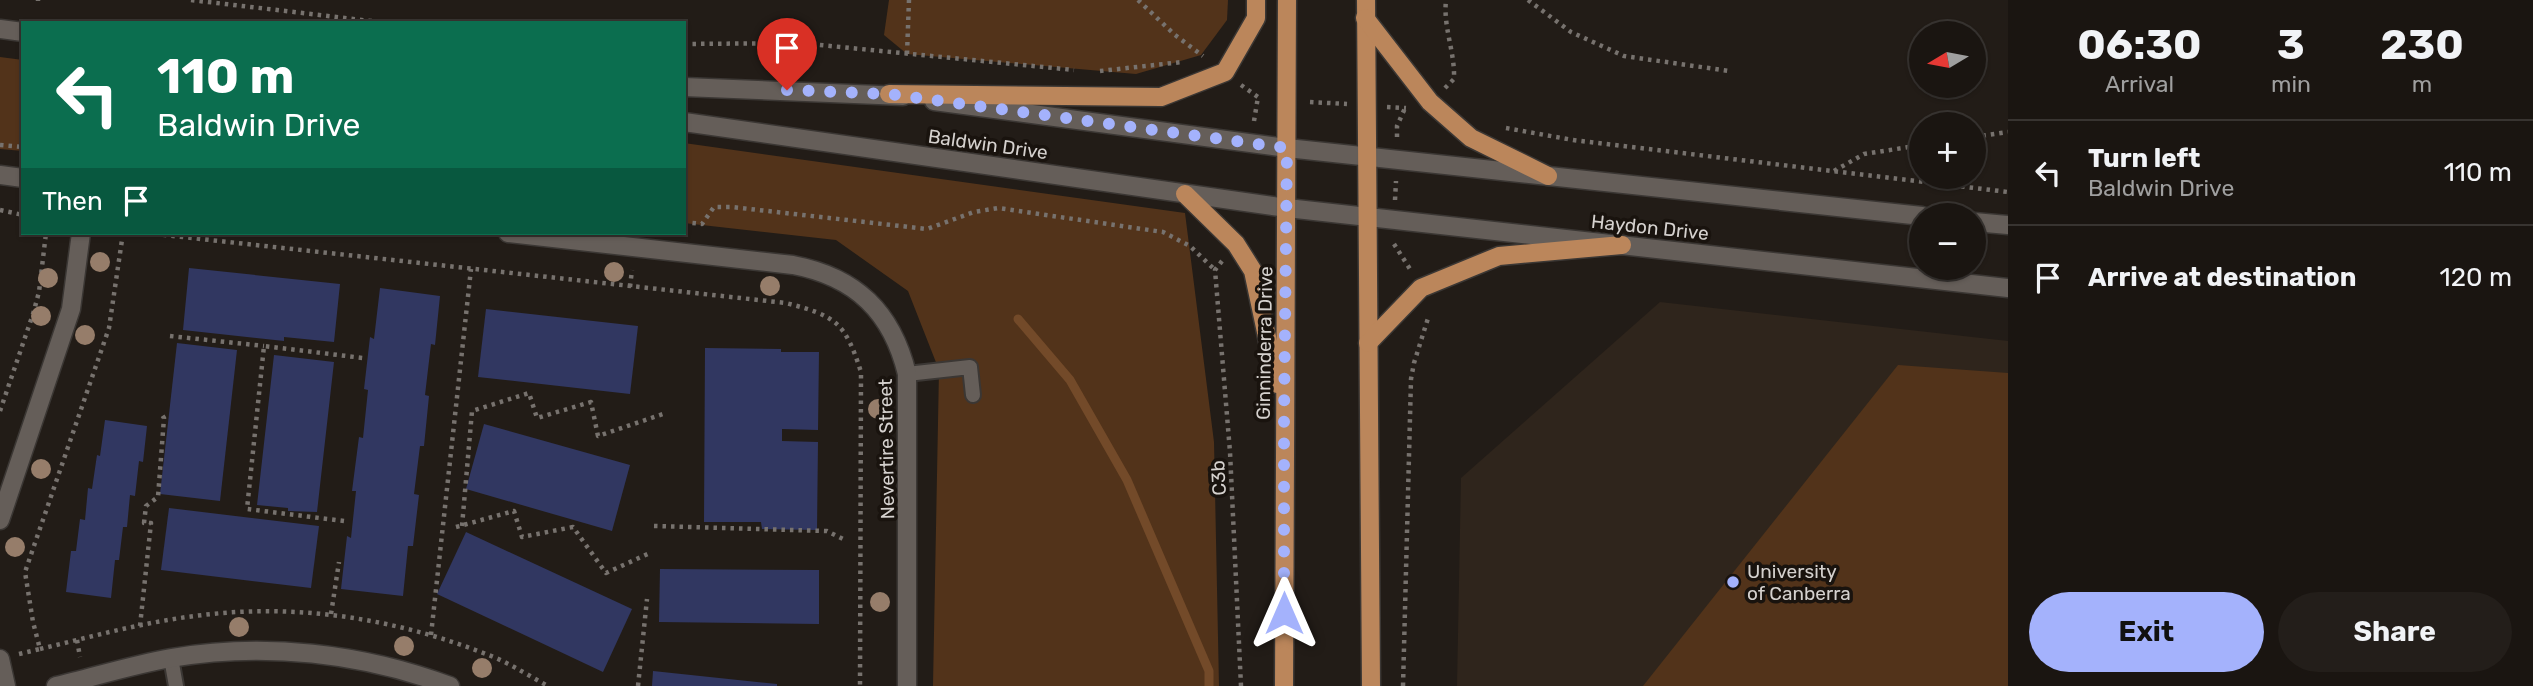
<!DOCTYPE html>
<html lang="en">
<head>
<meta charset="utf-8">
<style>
  body { margin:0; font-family:Rubik,sans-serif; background:#231e1a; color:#f1f3f6; height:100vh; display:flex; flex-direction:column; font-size:26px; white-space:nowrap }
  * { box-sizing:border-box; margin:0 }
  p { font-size:23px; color:#9f9f9f }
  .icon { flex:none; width:38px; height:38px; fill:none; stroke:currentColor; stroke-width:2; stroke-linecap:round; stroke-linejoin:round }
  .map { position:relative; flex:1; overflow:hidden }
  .panel { display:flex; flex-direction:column; background:#1a1511; width:525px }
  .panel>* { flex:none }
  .hud { position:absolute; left:21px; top:21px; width:665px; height:214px; border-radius:0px; box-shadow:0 2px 5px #0004,0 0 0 2px #383431; background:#0b6e4f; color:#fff; overflow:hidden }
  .needle { width:46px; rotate:260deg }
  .fabs { position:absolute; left:1909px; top:21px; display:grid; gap:14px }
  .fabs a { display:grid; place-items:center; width:77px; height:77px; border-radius:50%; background:#1a1511; box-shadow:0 2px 5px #0004,0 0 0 2px #383431; font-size:35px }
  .pin { position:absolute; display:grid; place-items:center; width:60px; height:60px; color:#fff; margin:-72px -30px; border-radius:50% 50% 50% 0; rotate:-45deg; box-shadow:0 0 7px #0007 }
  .pin .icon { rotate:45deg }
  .me { position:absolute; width:77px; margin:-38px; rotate:0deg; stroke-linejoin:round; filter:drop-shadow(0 0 5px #0008) }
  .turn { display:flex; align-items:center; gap:24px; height:147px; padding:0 21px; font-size:32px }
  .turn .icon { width:91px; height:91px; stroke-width:2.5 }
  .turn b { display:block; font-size:49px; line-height:60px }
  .then { display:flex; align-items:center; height:66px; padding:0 21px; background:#0003; gap:14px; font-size:26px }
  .eta { display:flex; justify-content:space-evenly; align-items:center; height:119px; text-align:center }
  .eta b { font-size:42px; font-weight:700; line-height:49px }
  .action { display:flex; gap:14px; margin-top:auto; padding:14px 21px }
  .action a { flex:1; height:80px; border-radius:42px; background:#a4b2fc; color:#111; font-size:28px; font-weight:700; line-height:80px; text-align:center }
  .action a+a { background:#231e1a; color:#f1f3f6 }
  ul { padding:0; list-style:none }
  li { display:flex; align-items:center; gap:21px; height:105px; padding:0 21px; border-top:2px solid #383431 }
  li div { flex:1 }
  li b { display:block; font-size:26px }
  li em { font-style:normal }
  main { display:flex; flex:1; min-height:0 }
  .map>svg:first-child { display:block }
  .built { fill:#2f251c }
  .green { fill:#52331a }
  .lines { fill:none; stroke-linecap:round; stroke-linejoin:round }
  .stream { stroke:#734a29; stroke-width:9 }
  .building { fill:#313761 }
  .service-casing { stroke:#3b3734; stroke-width:18 }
  .minor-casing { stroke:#3b3734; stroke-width:21 }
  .tertiary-casing { stroke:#3b3734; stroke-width:21 }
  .secondary-casing { stroke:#3b3734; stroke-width:21 }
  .primary-casing { stroke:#3b3734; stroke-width:21 }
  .path { stroke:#77726e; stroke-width:4.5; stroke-dasharray:3.5 5; stroke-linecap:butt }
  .service { stroke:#655e59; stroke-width:14 }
  .minor { stroke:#655e59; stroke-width:18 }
  .tertiary { stroke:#655e59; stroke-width:18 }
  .secondary { stroke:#655e59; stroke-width:18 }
  .primary { stroke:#bb865b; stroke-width:18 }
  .tree { fill:#967d6a }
  .route { stroke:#a4b2fc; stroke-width:12; stroke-dasharray:0 21.6 }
  .poi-dot { fill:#a4b2fc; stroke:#19130e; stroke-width:2.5 }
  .labels { text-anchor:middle; stroke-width:7; stroke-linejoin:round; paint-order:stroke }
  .street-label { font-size:19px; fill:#d5d1ce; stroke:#19130e }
  .poi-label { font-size:19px; fill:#d5d1ce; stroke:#19130e; text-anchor:start }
</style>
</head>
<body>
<main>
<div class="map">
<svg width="2008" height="686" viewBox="0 0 2008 686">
  <rect width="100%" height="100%" fill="#221c17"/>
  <polygon class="built" points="1660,302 2008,341 2008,686 1457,686 1461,478"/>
  <g class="green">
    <polygon points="889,0 1228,0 1227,20 1201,55 1136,74 907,54 884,35"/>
    <polygon points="0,57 23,60 23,151 0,149"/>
    <polygon points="684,143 1185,213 1214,442 1219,686 933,686 939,370 908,291 836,240 684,223"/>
    <polygon points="1898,365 2008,373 2008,686 1643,686"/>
  </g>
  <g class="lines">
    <polyline class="stream" points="1018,319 1070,380 1127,480 1209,671 1209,686"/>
  </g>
  <g class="building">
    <polygon points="189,268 340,284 334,342 284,337 284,341 183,330"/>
    <polygon points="380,288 440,296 435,345 431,344 425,395 429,396 424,446 420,446 414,494 419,495 413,546 408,546 403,596 341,589 347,536 351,538 356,491 352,491 359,437 363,438 368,390 364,389 370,337 374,339"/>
    <polygon points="486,309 638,326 630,394 478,377"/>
    <polygon points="177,343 237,350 220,501 160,494"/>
    <polygon points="705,348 781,349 781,352 819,352 818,430 782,429 782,441 818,442 817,530 762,529 761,522 704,522"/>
    <polygon points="274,355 334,362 317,512 288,511 288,508 257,505"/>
    <polygon points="105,420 147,426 143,462 139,461 135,496 130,495 127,527 123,527 119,560 115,560 111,598 66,592 71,551 76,551 80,519 85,520 88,488 92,489 97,455 100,456"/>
    <polygon points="484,424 630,465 612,531 466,489"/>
    <polygon points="169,508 319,526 311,588 161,570"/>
    <polygon points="466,532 632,609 603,672 437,594"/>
    <polygon points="660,569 819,570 819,624 659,622"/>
    <polygon points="653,671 777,684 777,686 652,686"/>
  </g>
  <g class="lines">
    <g class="service-casing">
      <g id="service">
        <polyline points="907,374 970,367 973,395"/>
        <polyline points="171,658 176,686"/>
      </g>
    </g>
    <g class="minor-casing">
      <g id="minor">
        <polyline points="0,175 23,178"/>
        <path d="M 508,233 L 793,265 C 856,277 892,312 907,374 L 907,686"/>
        <polyline points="0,520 71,309 81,233"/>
        <polyline points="0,659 6,686"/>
      </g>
    </g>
    <g class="tertiary-casing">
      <path id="tertiary" d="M 56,686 C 94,677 132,665 171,658 C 264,642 362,653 450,686"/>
    </g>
    <g class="secondary-casing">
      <g id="secondary">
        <polyline points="0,29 23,32"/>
        <polyline points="684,87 903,96"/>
        <polyline points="934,101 1287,148 1922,216"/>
        <polyline points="684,122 1287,208 2008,288"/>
        <polyline points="1974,222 2008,225"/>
      </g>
    </g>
    <g class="primary-casing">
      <g id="primary">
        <polyline points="1366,0 1371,686"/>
        <polyline points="1365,18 1430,102 1471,138 1548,176"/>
        <polyline points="889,94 1161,97 1225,72 1256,18 1256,0"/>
        <polyline points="1185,194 1236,244 1253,271 1277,384"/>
        <polyline points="1368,343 1421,288 1499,256 1622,245"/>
        <polyline points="1284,686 1287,0"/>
      </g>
    </g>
    <g class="path">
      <polyline points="191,0 388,23"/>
      <polyline points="1138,0 1175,35 1203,56"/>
      <polyline points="1528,0 1571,32 1624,56 1729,71"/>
      <polyline points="38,1 38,0"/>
      <polyline points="684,44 800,43 1074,70"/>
      <polyline points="907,54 909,0"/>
      <polyline points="1100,71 1182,62"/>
      <polyline points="1241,85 1258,97"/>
      <path d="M 1445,88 L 1454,79 C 1455,51 1443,28 1446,0"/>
      <polyline points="1310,102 1347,104"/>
      <polyline points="1387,107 1406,108"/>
      <polyline points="1254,121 1258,97"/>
      <polyline points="1506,128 1573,140 2008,192"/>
      <polyline points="1397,137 1397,126 1405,108"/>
      <polyline points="1974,137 2008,132"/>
      <polyline points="0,145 23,147"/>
      <polyline points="1834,171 1864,154 1922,145"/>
      <polyline points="1395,200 1396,181"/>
      <polyline points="0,210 23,215"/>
      <polyline points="684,222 702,224 714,207 732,207 927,229 974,212 998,208 1163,232 1190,246 1215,270"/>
      <path d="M 146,233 L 786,303 C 836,316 845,322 861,372 L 860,686"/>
      <polyline points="1394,244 1410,269"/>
      <polyline points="1222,261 1215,270 1230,452 1241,686"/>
      <polyline points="630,287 632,270"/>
      <polyline points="170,336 264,346"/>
      <polyline points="0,411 33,314 39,292 46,233"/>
      <polyline points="344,521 247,509 264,346 363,358"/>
      <polyline points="462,526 472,411 529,393 537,418 591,402 598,436 666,413"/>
      <polyline points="654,526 827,531 843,539"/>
      <polyline points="456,527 514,511 522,537 573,527 606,573 652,552"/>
      <polyline points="331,614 339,562"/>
      <polyline points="140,626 151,523 144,523 146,506 158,497 164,418 160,412"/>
      <polyline points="431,635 471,269"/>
      <polyline points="77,640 80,657"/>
      <path d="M 40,649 C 94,636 148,621 203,615 C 302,603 403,620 496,658 C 514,666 531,677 548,686"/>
      <polyline points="19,654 40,649 33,622 25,572 109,328 123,233"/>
      <polyline points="638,686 647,599"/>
      <polyline points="1403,686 1411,379 1414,363 1429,315"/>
    </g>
    <use href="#service" class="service"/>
    <use href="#minor" class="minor"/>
    <use href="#tertiary" class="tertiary"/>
    <use href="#secondary" class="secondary"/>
    <use href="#primary" class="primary"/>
  </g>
  <g class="tree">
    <circle cx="100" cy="262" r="10"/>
    <circle cx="614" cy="272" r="10"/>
    <circle cx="48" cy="278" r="10"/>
    <circle cx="770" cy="286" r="10"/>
    <circle cx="41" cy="316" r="10"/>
    <circle cx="85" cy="335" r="10"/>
    <circle cx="878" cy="409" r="10"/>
    <circle cx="41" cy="469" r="10"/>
    <circle cx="15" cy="547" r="10"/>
    <circle cx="880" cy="602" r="10"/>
    <circle cx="239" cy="627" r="10"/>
    <circle cx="404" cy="646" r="10"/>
    <circle cx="482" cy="668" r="10"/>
  </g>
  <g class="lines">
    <polyline class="route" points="787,90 889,94 1287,148 1284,418 1284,613"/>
  </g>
  <circle class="poi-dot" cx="1733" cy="582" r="7"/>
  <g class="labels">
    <g class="street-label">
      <text transform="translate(988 144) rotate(8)" y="7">Baldwin Drive</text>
      <text transform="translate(1650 227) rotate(6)" y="7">Haydon Drive</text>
      <text transform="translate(1264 343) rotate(-89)" y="7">Ginninderra Drive</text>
      <text transform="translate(886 449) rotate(-91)" y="7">Nevertire Street</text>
      <text transform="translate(1218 478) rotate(-93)" y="7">C3b</text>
    </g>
    <g class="poi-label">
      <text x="1747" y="578">University<tspan x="1747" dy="22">of Canberra</tspan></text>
    </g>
  </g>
</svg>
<div class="fabs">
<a><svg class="needle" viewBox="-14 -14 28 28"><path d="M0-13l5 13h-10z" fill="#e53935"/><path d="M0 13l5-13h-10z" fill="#9f9f9f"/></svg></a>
<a>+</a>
<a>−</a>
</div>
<div class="pin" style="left:787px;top:90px;background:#d93025"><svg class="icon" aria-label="arrive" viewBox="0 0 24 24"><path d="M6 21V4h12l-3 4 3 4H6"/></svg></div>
<svg class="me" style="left:1284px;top:613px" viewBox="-20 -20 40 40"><path d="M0-17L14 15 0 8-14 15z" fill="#a4b2fc" stroke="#fff" stroke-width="4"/></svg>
<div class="hud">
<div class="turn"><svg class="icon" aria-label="left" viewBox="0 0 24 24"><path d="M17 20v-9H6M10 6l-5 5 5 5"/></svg><div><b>110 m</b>Baldwin Drive</div></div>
<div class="then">Then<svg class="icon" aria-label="arrive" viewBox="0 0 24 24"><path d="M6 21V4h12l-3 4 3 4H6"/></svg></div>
</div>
</div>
<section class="panel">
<div class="eta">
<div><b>06:30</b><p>Arrival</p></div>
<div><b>3</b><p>min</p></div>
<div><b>230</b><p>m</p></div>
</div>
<ul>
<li><svg class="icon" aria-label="left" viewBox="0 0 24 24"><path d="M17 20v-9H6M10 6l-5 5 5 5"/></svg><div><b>Turn left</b><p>Baldwin Drive</p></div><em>110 m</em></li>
<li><svg class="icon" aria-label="arrive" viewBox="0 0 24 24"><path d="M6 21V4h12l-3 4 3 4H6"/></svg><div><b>Arrive at destination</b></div><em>120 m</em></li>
</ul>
<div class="action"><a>Exit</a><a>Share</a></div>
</section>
</main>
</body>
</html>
